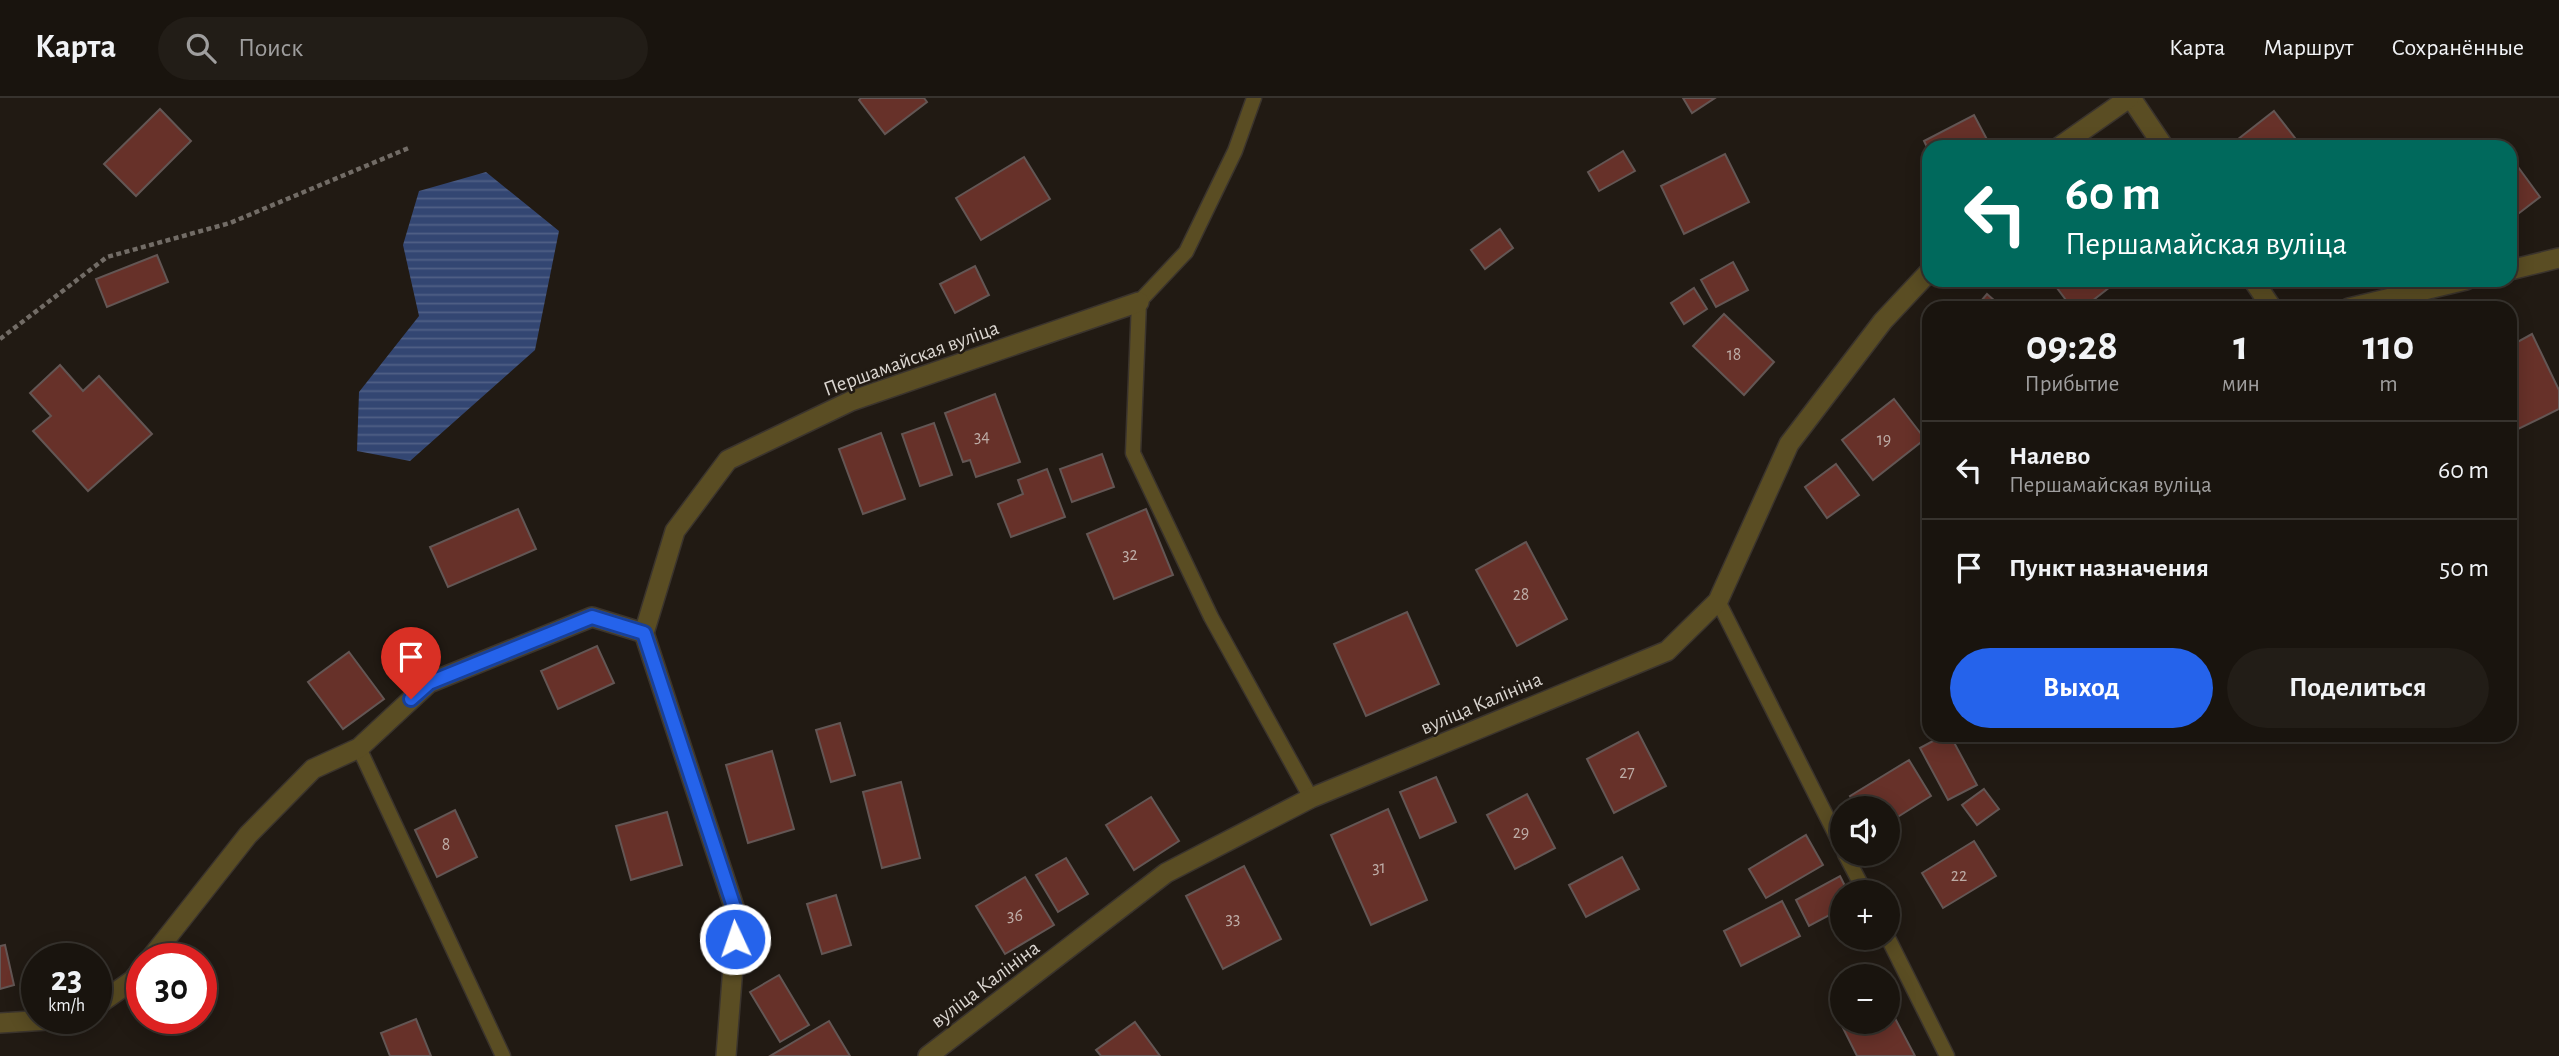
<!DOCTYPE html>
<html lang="ru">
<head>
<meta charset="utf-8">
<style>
  body { margin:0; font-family:"Alegreya Sans",sans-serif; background:#221d17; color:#f1f3f6; height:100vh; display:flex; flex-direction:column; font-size:26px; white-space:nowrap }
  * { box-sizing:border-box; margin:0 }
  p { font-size:23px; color:#9f9e9e }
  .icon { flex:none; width:38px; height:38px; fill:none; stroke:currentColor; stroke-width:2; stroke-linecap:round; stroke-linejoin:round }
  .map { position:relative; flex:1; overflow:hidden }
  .details { position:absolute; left:1922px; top:203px; width:595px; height:441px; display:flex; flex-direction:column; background:#19140e; border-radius:21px; box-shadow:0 4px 18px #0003,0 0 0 2px #37332e }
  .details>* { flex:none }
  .hud { position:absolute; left:1922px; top:42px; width:595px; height:147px; border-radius:21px; box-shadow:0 4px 18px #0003,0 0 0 2px #37332e; background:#00695c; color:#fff; overflow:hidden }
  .buttons { position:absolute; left:1830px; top:698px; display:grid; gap:14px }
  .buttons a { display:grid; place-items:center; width:70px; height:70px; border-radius:50%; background:#19140e; box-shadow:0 4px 18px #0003,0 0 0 2px #37332e; font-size:35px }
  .speed { position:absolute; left:21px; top:845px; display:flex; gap:14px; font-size:35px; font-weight:700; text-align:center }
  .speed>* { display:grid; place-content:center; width:91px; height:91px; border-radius:50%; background:#19140e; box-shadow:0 4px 18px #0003,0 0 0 2px #37332e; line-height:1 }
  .speed small { font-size:18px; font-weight:400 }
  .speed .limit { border:10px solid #d22; background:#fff; color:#111 }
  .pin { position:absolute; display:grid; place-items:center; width:60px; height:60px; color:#fff; margin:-72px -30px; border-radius:50% 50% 50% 0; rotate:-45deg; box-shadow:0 0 7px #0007 }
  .pin .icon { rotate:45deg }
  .me { position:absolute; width:77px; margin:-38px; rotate:357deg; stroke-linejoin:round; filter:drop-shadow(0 0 5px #0008) }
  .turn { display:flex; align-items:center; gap:24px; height:147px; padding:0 28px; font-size:32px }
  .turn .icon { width:91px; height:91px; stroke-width:2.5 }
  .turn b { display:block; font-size:49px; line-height:60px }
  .eta { display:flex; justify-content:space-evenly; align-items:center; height:119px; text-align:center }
  .eta b { font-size:42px; font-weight:700; line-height:49px }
  .primary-button { display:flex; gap:14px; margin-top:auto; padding:14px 28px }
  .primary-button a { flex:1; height:80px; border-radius:42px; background:#2563eb; color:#fff; font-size:28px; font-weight:700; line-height:80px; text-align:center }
  .primary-button a+a { background:#221d17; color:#f1f3f6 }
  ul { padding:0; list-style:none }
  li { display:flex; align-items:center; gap:21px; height:98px; padding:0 28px; border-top:2px solid #37332e }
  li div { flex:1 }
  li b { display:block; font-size:26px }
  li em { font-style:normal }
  header { display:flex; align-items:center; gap:42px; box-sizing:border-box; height:98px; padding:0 35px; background:#19140e; border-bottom:2px solid #37332e }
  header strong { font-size:33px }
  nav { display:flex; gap:38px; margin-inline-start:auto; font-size:24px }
  .search { width:490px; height:63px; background:#221d17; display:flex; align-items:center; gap:18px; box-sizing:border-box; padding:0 24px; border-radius:38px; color:#9f9e9e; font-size:26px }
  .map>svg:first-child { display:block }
  .water { fill:url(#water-rules) }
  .building { fill:#673129; stroke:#635654; stroke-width:2 }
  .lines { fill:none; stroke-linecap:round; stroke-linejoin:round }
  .service-casing { stroke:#3b342d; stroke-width:17 }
  .minor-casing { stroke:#3b342d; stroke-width:22 }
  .tertiary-casing { stroke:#3b342d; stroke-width:22 }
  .path { stroke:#726c66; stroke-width:4.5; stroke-dasharray:5 3.5; stroke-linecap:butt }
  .service { stroke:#5a4d23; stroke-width:14 }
  .minor { stroke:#5a4d23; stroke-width:19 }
  .tertiary { stroke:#5a4d23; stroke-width:19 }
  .route-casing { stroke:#184099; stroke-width:18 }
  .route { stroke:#2563eb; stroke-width:12 }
  .labels { text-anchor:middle; stroke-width:5; stroke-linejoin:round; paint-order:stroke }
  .number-label { font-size:18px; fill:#bdaca6 }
  .street-label { font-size:21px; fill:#dad5d0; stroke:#211a13 }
</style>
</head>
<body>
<header>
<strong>Карта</strong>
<div class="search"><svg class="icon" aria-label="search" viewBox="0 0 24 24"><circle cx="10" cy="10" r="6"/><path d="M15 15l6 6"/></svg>Поиск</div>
<nav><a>Карта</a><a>Маршрут</a><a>Сохранённые</a></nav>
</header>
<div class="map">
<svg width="2559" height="958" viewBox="0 0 2559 958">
  <defs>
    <pattern id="water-rules" width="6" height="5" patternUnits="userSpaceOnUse" patternTransform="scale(1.75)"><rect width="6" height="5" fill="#334672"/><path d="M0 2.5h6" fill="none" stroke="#506085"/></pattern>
  </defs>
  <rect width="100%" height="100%" fill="#211a13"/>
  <polygon class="water" points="486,74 559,133 535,252 410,363 357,353 359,294 419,218 403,147 419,93"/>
  <g class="building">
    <polygon points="861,0 924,0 927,4 885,36 859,2"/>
    <polygon points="1683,0 1715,0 1692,15"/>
    <polygon points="160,11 191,43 136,98 104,66"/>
    <polygon points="2274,13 2302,49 2228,49"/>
    <polygon points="1974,17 1991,49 1928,49 1928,51 1924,43"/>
    <polygon points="1623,53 1635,73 1599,93 1588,74"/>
    <polygon points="1725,56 1749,104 1684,136 1661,88"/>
    <polygon points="2510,58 2540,99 2510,122"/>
    <polygon points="1024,59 1050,101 981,142 956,100"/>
    <polygon points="1500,131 1513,150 1485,171 1471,152"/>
    <polygon points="157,157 168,184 107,209 96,181"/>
    <polygon points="1733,164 1748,192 1716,209 1701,182"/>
    <polygon points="975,168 989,197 955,215 940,186"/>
    <polygon points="2051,182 2119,182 2083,210 2072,210"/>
    <polygon points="1694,190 1707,211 1684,226 1671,205"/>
    <polygon points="1987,196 2003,210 1975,210"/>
    <polygon points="1724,216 1774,264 1744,297 1693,248"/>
    <polygon points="2532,236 2559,292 2559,311 2510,335 2510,248"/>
    <polygon points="60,267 83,293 99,278 152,336 88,393 33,333 51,318 30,295"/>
    <polygon points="995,296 1020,364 976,379 970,362 963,364 945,315"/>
    <polygon points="1894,301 1925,341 1873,382 1842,342"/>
    <polygon points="934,325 952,377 920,388 902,336"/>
    <polygon points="881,335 905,401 863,416 839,351"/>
    <polygon points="1102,356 1114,389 1072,404 1060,371"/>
    <polygon points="1836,366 1859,397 1827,420 1805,389"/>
    <polygon points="1047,371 1065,419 1011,439 998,406 1023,396 1018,382"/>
    <polygon points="518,411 536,451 448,489 430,449"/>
    <polygon points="1146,411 1173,477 1114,501 1087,436"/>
    <polygon points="1526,444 1567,521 1517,548 1476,472"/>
    <polygon points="1407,514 1439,586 1366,618 1334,546"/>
    <polygon points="597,548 614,585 558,611 541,573"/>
    <polygon points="349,554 384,601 343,631 308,584"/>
    <polygon points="840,625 855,677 831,684 816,632"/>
    <polygon points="1638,634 1666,688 1614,715 1587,661"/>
    <polygon points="1944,637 1950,637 1977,687 1948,702 1920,650"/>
    <polygon points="772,653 794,731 748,745 726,667"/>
    <polygon points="1909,662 1931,698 1888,725 1888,710 1857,710 1850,698"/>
    <polygon points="1436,679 1456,724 1420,740 1400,694"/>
    <polygon points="901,684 920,760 882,770 863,694"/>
    <polygon points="1984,691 1999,711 1977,727 1962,707"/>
    <polygon points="1527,696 1555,750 1515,771 1487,717"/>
    <polygon points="1151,699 1179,743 1134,772 1106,727"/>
    <polygon points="1388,711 1427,802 1371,827 1331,737"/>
    <polygon points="455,712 477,759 437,779 415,732"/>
    <polygon points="667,714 682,767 631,782 616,728"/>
    <polygon points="1806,737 1823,767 1766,800 1749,771"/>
    <polygon points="1974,743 1996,778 1943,810 1922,775"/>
    <polygon points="1622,759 1639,791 1586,819 1569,787"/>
    <polygon points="1066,760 1088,796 1058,814 1036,777"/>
    <polygon points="1244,768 1281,841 1223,871 1186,798"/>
    <polygon points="1840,778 1848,794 1843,794 1843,810 1809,828 1796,802"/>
    <polygon points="1025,779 1054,827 1005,856 976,808"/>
    <polygon points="836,797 851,847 822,856 807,806"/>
    <polygon points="1782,803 1800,838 1741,868 1724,833"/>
    <polygon points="5,847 14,887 0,891 0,848"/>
    <polygon points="779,877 809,927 780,944 750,894"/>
    <polygon points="1888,907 1915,958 1857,958 1836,916 1843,912 1843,924 1888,924"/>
    <polygon points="416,921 431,958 390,958 381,935"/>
    <polygon points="829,923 850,958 770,958"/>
    <polygon points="1135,924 1160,958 1101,958 1096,952"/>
  </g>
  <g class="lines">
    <g class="service-casing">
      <g id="service">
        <polyline points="1254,0 1235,53 1186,154 1139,204 1133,355 1211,519 1311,700"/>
        <polyline points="1718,503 1843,751"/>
        <polyline points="359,650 503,958"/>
        <polyline points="1845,756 1865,794"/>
        <polyline points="1888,840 1947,958"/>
      </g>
    </g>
    <g class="minor-casing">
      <g id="minor">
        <polyline points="2131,0 2164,49"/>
        <polyline points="2510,172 2559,160"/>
        <polyline points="2253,182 2272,210"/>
        <polyline points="2349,210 2466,182"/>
        <polyline points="644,535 737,818 726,958"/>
        <polyline points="150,861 248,737 313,671 359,650 429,585 592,519 644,535 675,433 728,362 851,303 1139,204"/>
        <polyline points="96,908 133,882 142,871"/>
        <polyline points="0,925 79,920"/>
      </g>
    </g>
    <g class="tertiary-casing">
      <g id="tertiary">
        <polyline points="2059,49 2129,0"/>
        <polyline points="928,958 1166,775 1311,700 1667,553 1718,503 1789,346 1883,223 1928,175"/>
      </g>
    </g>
    <polyline class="path" points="0,241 107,159 230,125 411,49"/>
    <use href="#service" class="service"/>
    <use href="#minor" class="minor"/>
    <use href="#tertiary" class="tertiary"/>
  </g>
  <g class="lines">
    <g class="route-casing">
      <polyline id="route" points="411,601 429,585 592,519 644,535 737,818 735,841"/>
    </g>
    <use href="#route" class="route"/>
  </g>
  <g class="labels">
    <g class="number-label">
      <text x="1734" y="262">18</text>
      <text x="982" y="344">34</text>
      <text x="1884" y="347">19</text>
      <text x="1130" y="462">32</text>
      <text x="1521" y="502">28</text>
      <text x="1627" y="680">27</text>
      <text x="1521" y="740">29</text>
      <text x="446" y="752">8</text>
      <text x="1379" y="775">31</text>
      <text x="1959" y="783">22</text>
      <text x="1015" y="823">36</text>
      <text x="1233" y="826">33</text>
    </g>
    <g class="street-label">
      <text transform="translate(911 260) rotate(-20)" y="7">Першамайская вуліца</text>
      <text transform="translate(1481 605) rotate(-23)" y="7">вуліца Калініна</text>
      <text transform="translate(985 886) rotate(-37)" y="7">вуліца Калініна</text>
    </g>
  </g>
</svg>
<div class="buttons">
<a><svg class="icon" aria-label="sound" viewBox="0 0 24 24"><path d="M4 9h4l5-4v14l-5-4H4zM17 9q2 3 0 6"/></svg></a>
<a>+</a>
<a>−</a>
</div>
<div class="speed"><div>23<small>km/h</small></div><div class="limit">30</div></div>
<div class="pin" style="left:411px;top:601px;background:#d93025"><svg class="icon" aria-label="arrive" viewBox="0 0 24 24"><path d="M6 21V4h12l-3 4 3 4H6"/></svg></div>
<svg class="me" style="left:735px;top:841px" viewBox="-20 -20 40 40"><circle r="17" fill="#2563eb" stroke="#fff" stroke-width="3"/><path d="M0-11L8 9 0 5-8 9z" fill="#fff"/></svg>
<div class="hud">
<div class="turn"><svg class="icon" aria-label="left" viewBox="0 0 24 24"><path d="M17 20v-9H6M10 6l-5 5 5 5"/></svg><div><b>60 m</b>Першамайская вуліца</div></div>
</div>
<section class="details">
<div class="eta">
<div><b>09:28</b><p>Прибытие</p></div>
<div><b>1</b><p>мин</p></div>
<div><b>110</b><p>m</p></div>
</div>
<ul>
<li><svg class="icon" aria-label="left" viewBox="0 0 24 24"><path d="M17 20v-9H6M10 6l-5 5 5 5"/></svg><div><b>Налево</b><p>Першамайская вуліца</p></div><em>60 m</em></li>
<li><svg class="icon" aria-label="arrive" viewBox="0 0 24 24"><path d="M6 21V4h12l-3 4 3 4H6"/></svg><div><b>Пункт назначения</b></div><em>50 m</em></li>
</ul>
<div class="primary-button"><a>Выход</a><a>Поделиться</a></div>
</section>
</div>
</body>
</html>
